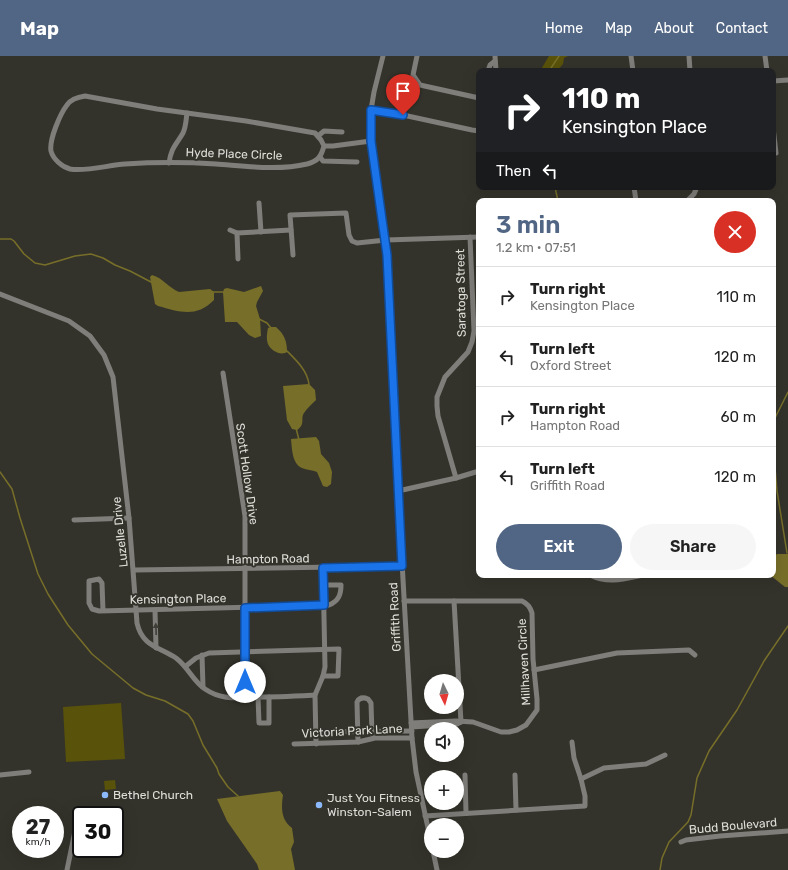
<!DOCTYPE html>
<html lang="en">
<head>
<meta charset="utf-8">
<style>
  body { margin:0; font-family:Rubik,sans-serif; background:#f6f6f6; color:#222; height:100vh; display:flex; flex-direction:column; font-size:15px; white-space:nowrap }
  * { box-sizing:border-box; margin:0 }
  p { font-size:13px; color:#767676 }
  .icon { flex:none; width:22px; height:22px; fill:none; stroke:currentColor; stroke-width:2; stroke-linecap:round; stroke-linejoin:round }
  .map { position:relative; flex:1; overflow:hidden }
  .sheet { position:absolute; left:476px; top:142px; width:300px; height:380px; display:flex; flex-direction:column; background:#fff; border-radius:8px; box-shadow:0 4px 16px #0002 }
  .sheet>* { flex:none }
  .hud { position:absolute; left:476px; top:12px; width:300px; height:122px; border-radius:8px; box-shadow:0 4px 16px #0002; background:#202124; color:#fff; overflow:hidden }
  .needle { width:26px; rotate:175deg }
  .fabs { position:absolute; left:424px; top:618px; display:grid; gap:8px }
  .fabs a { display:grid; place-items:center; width:40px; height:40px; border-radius:50%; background:#fff; box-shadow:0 4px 16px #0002; font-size:20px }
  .speed { position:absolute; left:12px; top:750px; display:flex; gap:8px; font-size:20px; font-weight:700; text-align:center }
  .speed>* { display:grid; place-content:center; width:52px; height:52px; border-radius:50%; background:#fff; box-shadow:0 4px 16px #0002; line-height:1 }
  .speed small { font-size:10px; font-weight:400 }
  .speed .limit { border:2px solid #111; border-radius:6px; background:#fff; color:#111 }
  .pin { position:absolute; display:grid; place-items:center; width:34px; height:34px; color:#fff; margin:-41px -17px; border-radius:50% 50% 50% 0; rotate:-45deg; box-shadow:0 0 4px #0007 }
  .pin .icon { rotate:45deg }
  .me { position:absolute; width:44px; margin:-22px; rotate:0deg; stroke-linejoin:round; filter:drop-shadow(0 0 3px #0008) }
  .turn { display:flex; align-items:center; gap:14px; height:84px; padding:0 20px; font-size:18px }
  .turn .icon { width:52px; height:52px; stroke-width:2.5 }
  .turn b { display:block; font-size:28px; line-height:34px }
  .then { display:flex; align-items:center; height:38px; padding:0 20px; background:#0003; gap:8px; font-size:15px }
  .round { display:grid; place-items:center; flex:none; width:42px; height:42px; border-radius:21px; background:#f6f6f6 }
  .headline { display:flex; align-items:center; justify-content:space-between; height:68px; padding:0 20px }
  h1 { font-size:24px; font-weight:600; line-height:30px; color:#516684 }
  .primary-button { display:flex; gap:8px; margin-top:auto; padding:8px 20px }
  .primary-button a { flex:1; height:46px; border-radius:24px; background:#516684; color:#fff; font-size:16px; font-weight:600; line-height:46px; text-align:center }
  .primary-button a+a { background:#f6f6f6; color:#222 }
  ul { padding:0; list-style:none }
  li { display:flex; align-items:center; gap:12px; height:60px; padding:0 20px; border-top:1px solid #e0e0e0 }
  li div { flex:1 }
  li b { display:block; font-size:15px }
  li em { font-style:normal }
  header { display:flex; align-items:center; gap:24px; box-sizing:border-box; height:56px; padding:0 20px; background:#516684; color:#fff }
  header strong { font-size:19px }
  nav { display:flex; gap:22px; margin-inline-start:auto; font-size:14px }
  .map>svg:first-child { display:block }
  .green { fill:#59520b }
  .water { fill:#776f29 }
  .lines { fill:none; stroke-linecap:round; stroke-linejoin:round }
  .stream { stroke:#776f29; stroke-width:1.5 }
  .minor { stroke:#7f7e7a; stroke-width:5 }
  .oneway { fill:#3f3e37 }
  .route-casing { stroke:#114b97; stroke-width:10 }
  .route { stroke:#1a73e8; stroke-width:7 }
  .poi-dot { fill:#8bb9fc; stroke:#34332b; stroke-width:1.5 }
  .labels { text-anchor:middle; stroke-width:4; stroke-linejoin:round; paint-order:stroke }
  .street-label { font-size:12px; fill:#dfdfda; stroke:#34332b }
  .poi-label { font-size:12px; fill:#dfdfda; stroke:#34332b; text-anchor:start }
</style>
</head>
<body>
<header>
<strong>Map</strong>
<nav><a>Home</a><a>Map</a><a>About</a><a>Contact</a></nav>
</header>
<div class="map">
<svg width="788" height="814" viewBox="0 0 788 814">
  <rect width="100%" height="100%" fill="#34332b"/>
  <g class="green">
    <polygon points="549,0 568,0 564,2 563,8 557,15 540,15"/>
    <polygon points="121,647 125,703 66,706 63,651"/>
    <polygon points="115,724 116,733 105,734 104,725"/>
  </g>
  <g class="water">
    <path d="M 152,219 C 163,222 169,232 179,236 L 210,233 L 214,236 L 214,244 C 196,262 180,256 158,250 L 155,248 L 150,221 Z"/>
    <polygon points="261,230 263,235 257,246 256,250 260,263 261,280 255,282 249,279 237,266 225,266 223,236 224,233 227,232 244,236"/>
    <path d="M 271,271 L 276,271 C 284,278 287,285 287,296 C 281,300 271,295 268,288 C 266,283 267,277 268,272 Z"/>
    <path d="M 309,328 L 315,334 L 316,344 C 312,348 307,352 304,357 C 300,363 306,368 297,374 L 292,373 L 287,364 L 283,330 Z"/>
    <path d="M 316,381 L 319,385 L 321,398 L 329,407 L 332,416 L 331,428 L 327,431 L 323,430 L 317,416 C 312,414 307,414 302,412 C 292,408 292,392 291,383 Z"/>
    <polygon points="777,498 788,498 788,531 785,531 770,519 773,519 773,501"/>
    <path d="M 280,735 L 283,739 C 281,752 281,764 292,772 L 294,786 L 291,793 L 295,814 L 259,814 L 257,808 L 227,765 L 217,743 Z"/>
  </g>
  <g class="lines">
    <g class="stream">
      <polyline points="549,15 559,0"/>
      <polyline points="555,131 558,145"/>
      <polyline points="0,183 11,183 14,185 24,198 35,207 45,209 75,200 91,198 103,202 115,209 130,215 151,226"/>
      <polyline points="213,236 223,236"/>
      <polyline points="259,263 267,267 271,272"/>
      <path d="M 286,294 C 296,304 307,314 309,328"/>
      <polyline points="296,372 299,384"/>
      <polyline points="773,382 775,362 788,336"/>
      <polyline points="773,388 777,435 787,497"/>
      <polyline points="0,416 12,433 20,462 38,518 48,538 68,569 92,598 133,632 146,639 165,645 188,658 193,665 203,689 217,712 219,718 228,731 238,740"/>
      <polyline points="660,814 662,802 669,786 688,766 691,759 697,722 709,695 737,654 764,605 788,570"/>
    </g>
    <g class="minor">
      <polyline points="383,0 374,36 371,54 371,85 387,199 398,435 412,682 416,716 431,786"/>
      <polyline points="417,0 413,19 420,29 479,42"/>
      <polyline points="495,0 496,15"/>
      <polyline points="631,0 633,15"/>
      <polyline points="689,0 690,15"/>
      <polyline points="765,0 767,15"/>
      <polyline points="488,15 490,9 495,5"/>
      <polyline points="773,25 788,24"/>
      <polyline points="371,54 403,59 472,74 479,75"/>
      <polyline points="773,71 776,97"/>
      <polyline points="318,80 324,75 342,76"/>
      <path d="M 324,90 C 321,101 318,105 307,108 C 278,115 244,110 216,108 C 185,106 155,106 125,108 C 109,109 85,116 70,113 C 62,111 53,103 51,95 C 49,84 60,58 67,49 C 71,43 78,41 85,40 L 157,53 L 246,65 L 315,77 L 321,84 L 324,90 L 333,90 L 371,85"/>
      <polyline points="320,101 323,105 357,106"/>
      <path d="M 169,107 C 171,92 176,89 183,77 C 186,71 186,64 187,57"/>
      <polyline points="634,131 636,145"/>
      <polyline points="687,145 694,138 697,131"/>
      <polyline points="259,147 261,176"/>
      <polyline points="230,174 237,177 291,174"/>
      <polyline points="237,177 238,203"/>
      <polyline points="293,199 290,159 346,157 349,179 352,185 357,187 386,184 479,181"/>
      <path d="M 0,238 L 69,265 L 90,280 L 104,299 L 113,321 L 129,462 L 137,567 C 142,590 159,591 176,602 C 189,612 193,625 205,633 C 211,637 218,640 225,641 C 235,643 246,642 256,641 C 276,641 295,640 315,639"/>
      <polyline points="223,317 245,460 245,642"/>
      <polyline points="456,422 438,360 437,350 437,341 445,321 468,296 472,286 474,275 470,181"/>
      <polyline points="398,435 456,422 479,415"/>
      <polyline points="74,464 129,462"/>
      <polyline points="134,514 402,510"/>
      <path d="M 590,519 C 608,528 624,523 643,519"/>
      <path d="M 404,545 L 522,545 C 528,548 530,551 532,557 L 533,603 L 537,643 L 537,654 L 526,669 L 517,674 L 509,676 L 501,676 L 473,666 L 456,665 L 411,667"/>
      <polyline points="454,545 461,666"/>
      <polyline points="155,554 156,592"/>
      <path d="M 103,555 L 102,527 L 99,523 L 89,525 L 89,547 L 92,553 L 99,555 L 329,549 C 339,545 341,538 341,529 L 323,529"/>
      <polyline points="202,599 203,631"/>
      <polyline points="186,610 196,602 209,597 339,593 338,620 323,620"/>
      <polyline points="534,614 617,597 689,594 695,599"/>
      <polyline points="258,641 259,667 269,667 269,641"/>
      <polyline points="412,671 457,668 461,666"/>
      <polyline points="315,676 412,675"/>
      <path d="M 358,686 L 357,646 C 359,642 363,641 368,643 L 371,647 L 372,678"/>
      <polyline points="294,688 358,686 375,682 412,682"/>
      <polyline points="316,688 315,639 323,620 325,611 323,512"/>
      <polyline points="0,719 29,716"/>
      <polyline points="465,719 466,757"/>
      <polyline points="515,719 516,754"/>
      <polyline points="581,723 604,712 646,708 665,699"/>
      <polyline points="425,760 585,750 585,740 581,723 574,702 572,686"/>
      <polyline points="681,786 686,784 720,780 788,775"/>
      <polyline points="433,795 437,814"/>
      <polyline points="67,814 76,770"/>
    </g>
  </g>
  <defs><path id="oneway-solid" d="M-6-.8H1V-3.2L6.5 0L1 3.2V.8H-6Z"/></defs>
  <use class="oneway" href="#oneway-solid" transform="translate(156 573) rotate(-92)"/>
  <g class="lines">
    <g class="route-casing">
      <polyline id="route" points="245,626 245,552 324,549 323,512 402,510 387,199 371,85 371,54 403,59"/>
    </g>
    <use href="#route" class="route"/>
  </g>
  <g class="poi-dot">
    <circle cx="105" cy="739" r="4"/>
    <circle cx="319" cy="749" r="4"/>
  </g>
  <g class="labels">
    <g class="street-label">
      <text transform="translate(234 98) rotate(2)" y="4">Hyde Place Circle</text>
      <text transform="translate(461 237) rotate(-91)" y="4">Saratoga Street</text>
      <text transform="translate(247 418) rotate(82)" y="4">Scott Hollow Drive</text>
      <text transform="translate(120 476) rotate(-96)" y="4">Luzelle Drive</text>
      <text transform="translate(268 503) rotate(-1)" y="4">Hampton Road</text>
      <text transform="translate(178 543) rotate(-1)" y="4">Kensington Place</text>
      <text transform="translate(395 561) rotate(-93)" y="4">Griffith Road</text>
      <text transform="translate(524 606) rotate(-93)" y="4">Millhaven Circle</text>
      <text transform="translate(352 675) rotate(-3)" y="4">Victoria Park Lane</text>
      <text transform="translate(733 770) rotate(-5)" y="4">Budd Boulevard</text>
    </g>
    <g class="poi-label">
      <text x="113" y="743">Bethel Church</text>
      <text x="327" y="746">Just You Fitness<tspan x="327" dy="14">Winston-Salem</tspan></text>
    </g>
  </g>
</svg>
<div class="fabs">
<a><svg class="needle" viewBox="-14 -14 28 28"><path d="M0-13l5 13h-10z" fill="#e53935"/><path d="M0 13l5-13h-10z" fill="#767676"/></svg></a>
<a><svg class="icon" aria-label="sound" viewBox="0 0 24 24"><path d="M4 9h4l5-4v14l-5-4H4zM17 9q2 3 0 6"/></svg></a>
<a>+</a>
<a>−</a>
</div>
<div class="speed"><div>27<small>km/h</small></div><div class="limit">30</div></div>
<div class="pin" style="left:403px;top:59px;background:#d93025"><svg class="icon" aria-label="arrive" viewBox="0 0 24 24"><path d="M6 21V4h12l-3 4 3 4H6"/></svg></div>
<svg class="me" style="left:245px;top:626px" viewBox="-20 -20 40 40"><circle r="19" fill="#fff"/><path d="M0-13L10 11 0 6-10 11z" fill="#1a73e8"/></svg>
<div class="hud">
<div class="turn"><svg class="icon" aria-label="right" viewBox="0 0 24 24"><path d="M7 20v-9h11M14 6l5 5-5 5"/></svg><div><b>110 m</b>Kensington Place</div></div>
<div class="then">Then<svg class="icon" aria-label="left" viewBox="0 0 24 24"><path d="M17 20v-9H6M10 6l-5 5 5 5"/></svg></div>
</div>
<section class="sheet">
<div class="headline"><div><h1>3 min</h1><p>1.2 km · 07:51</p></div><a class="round" style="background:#d93025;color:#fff"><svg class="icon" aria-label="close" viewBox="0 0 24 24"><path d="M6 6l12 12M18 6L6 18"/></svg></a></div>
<ul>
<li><svg class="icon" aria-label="right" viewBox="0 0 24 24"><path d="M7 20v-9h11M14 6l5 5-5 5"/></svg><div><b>Turn right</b><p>Kensington Place</p></div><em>110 m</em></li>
<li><svg class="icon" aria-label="left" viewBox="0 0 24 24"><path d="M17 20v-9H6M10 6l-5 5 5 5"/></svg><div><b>Turn left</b><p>Oxford Street</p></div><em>120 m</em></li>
<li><svg class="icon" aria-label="right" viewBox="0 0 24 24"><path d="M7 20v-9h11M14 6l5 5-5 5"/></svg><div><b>Turn right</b><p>Hampton Road</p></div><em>60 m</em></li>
<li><svg class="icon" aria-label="left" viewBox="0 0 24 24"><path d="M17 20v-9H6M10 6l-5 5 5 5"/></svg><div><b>Turn left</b><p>Griffith Road</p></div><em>120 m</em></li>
</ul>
<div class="primary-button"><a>Exit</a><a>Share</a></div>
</section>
</div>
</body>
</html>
